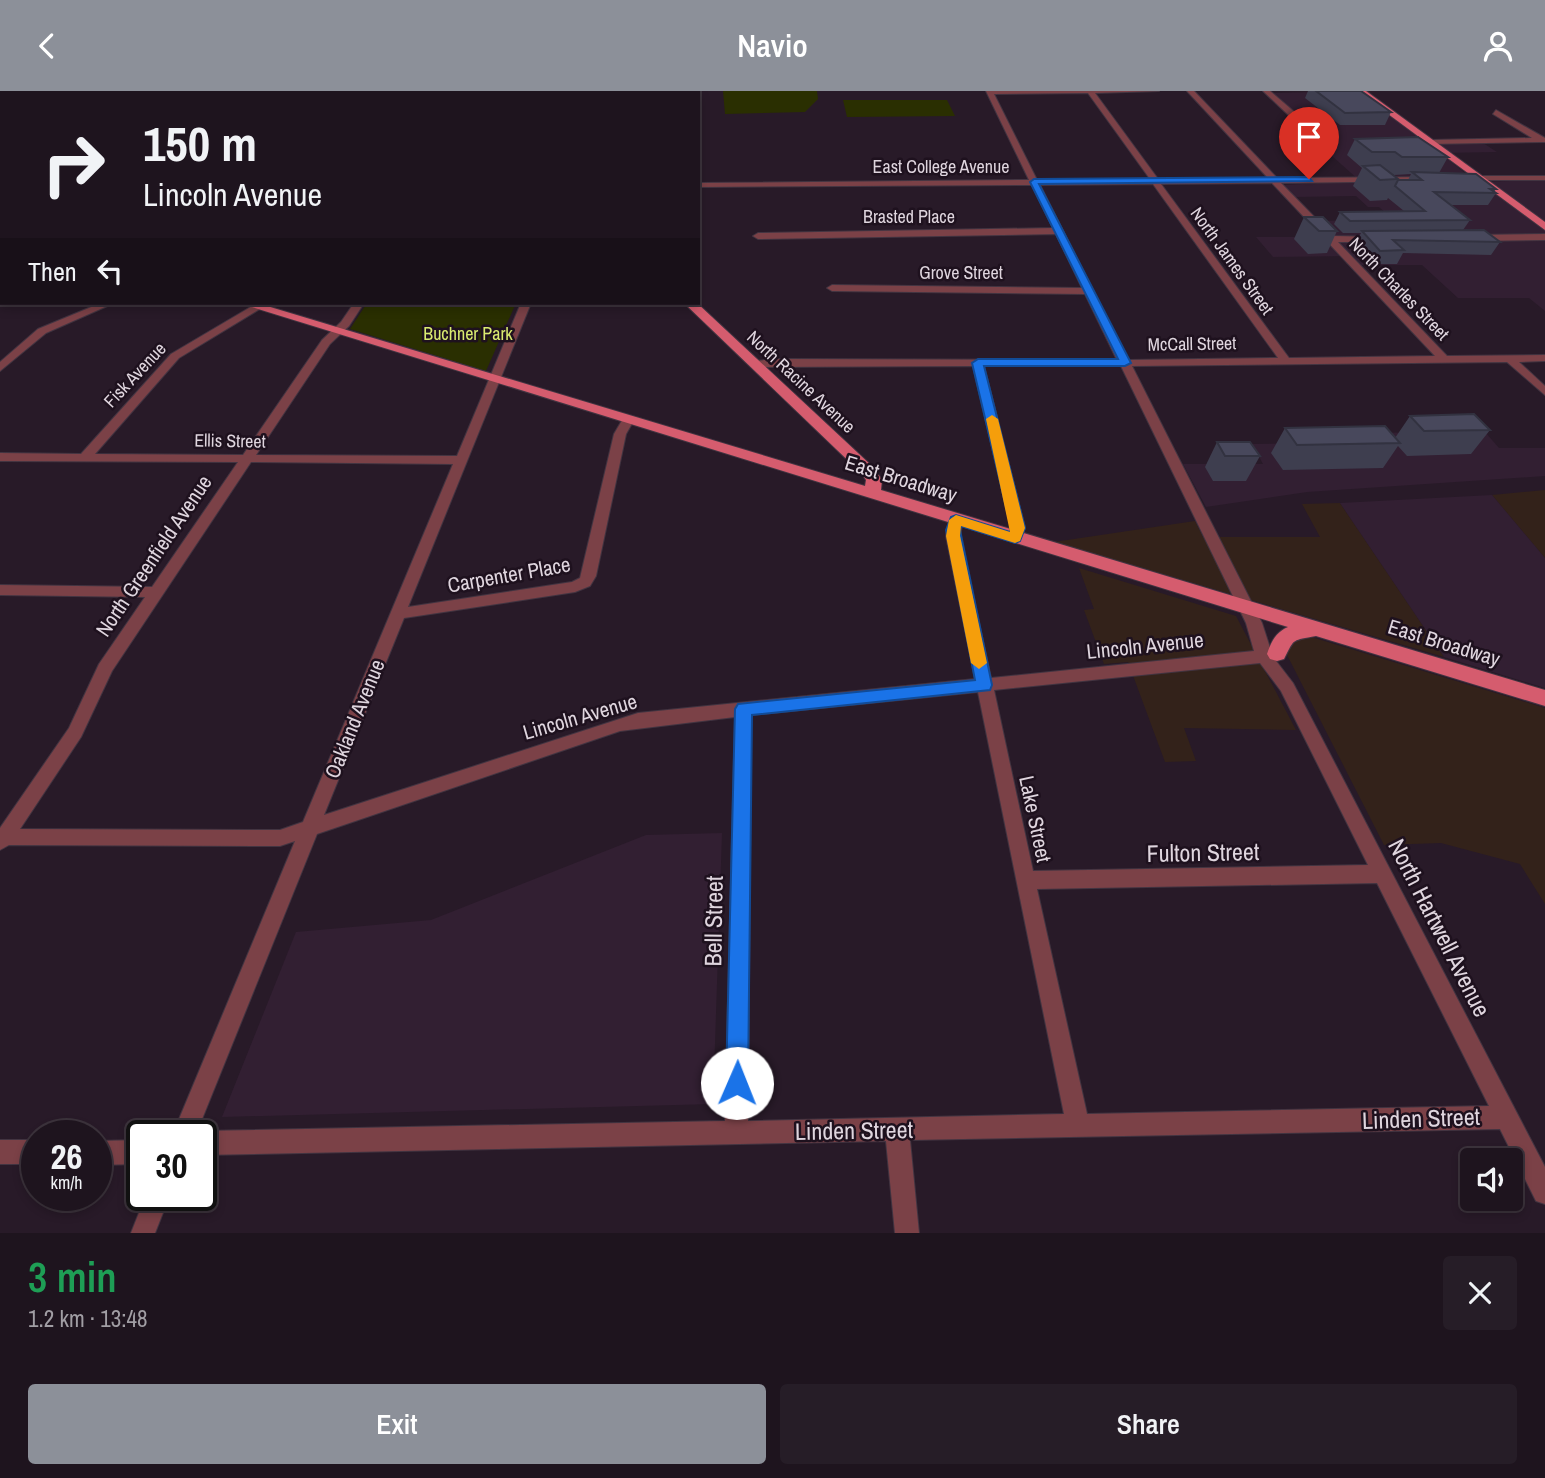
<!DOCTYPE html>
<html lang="en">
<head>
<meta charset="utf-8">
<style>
  body { margin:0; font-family:"Archivo Narrow",sans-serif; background:#261d27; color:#f1f3f6; height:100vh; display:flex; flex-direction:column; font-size:26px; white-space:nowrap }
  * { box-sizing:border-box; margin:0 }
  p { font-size:23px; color:#a19ea4 }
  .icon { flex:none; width:38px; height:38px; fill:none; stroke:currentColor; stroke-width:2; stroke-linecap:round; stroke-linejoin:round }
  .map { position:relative; height:1142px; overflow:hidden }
  .details { display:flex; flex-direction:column; background:#1e141e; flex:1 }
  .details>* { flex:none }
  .guide { position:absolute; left:0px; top:0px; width:700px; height:214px; box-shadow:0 4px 10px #0003,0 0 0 2px #3c333c; background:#1e141e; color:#f1f3f6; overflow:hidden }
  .controls { position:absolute; left:1460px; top:1057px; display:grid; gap:14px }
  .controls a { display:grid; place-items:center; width:63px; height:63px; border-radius:7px; background:#1e141e; box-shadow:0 4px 10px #0003,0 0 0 2px #3c333c; font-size:35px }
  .speed { position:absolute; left:21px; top:1029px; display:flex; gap:14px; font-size:35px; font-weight:700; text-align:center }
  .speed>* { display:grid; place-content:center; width:91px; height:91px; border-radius:50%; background:#1e141e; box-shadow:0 4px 10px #0003,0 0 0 2px #3c333c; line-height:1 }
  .speed small { font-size:18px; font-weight:400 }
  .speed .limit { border:4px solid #111; border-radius:10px; background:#fff; color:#111 }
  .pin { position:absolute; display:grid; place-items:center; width:60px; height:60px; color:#fff; margin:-72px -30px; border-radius:50% 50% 50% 0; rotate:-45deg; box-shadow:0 0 7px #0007 }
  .pin .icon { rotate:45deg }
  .me { position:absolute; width:77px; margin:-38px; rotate:1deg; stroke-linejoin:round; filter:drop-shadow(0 0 5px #0008) }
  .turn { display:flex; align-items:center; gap:24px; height:147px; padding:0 28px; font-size:32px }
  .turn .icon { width:91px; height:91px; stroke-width:2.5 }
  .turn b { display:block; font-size:49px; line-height:60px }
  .then { display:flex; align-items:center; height:66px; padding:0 28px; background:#0003; gap:14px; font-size:26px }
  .round { display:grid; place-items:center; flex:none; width:74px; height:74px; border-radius:7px; background:#261d27 }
  .headline { display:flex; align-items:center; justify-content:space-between; height:119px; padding:0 28px }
  h1 { font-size:42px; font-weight:600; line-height:52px; color:#1e9e55 }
  .primary-button { display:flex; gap:14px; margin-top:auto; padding:14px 28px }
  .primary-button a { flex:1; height:80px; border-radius:7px; background:#8c9099; color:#fff; font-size:28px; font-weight:600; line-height:80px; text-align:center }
  .primary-button a+a { background:#261d27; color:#f1f3f6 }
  header { display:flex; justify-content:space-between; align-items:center; height:91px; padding:0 28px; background:#8c9099; color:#fff; font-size:32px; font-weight:600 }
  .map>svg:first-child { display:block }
  .commercial { fill:#33221a }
  .built { fill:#321f32 }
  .green { fill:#2a2f01 }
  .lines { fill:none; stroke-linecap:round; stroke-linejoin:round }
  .minor-casing { stroke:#423441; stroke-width:2 }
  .major-casing { stroke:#423441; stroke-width:2 }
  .minor { fill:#7b4147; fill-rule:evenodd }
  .major { fill:#d55c6e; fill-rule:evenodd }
  .wall { fill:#3e3e4f; fill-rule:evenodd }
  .building { fill:#48485c; stroke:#323240; stroke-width:2 }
  .route { fill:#1a73e8; stroke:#114b97; stroke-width:2 }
  .slow { fill:#f59e0b }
  .labels { text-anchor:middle; stroke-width:5; stroke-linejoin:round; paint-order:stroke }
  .far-street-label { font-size:18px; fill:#dfd5de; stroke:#1e111e }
  .far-park-label { font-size:18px; fill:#daec70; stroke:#1e111e }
  .street-label { font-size:21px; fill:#dfd5de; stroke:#1e111e }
  .near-street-label { font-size:24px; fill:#dfd5de; stroke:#1e111e }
</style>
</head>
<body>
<header><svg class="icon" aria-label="back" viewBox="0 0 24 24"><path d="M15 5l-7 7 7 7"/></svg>Navio<svg class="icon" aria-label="person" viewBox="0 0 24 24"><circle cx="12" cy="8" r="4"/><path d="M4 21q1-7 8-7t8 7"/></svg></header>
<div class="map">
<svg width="1545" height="1142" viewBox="0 0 1545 1142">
  <rect width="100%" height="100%" fill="#281a28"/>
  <g class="commercial">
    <polygon points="1545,399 1545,467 1492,404"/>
    <polygon points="1340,412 1444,566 1054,451 1195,430 1203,446 1320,446 1302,413"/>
    <polygon points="1079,477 1236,525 1296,639 1184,637 1196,670 1165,671 1128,571 1104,573 1084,519 1094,518"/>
    <polygon points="1308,545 1545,617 1545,813 1520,773 1441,752 1384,754 1286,562 1287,553"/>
  </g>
  <g class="built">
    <polygon points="1351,0 1360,2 1426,52 1483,52 1497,61 1440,62 1476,91 1545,89 1545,220 1529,207 1458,207 1422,174 1360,174 1352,165 1273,166 1256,146 1332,146 1318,130 1356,129 1417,149 1379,116 1368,116 1356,105 1295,106 1283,94 1360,90 1323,57 1335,56 1273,2"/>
    <polygon points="1485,341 1499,357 1545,357 1545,385 1307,401 1206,416 1183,373 1263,373 1252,353 1336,352 1330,342"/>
    <polygon points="1492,404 1545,467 1545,597 1444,566 1340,412"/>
    <polygon points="722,742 713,1013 222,1026 296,841 431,829 646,744"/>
  </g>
  <g class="green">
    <polygon points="723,0 817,0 818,8 805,21 725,23"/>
    <polygon points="843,9 947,9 955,25 847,26"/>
    <polygon points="367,212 516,212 486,280 350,238"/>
  </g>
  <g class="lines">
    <g class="minor-casing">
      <g id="minor">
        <polygon points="36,0 42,0 35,2"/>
        <polygon points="285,0 295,0 283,2"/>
        <polygon points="557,0 563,0 556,2"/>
        <polygon points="654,0 660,0 653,2"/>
        <path d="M 986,0 L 1159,0 L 1095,2 L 1158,88 L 1268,87 L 1187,0 L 1194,0 L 1277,87 L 1430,86 L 1430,90 L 1427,90 L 1281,92 L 1333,145 L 1381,146 L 1383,148 L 1378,151 L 1338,151 L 1447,265 L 1545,264 L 1545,270 L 1519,271 L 1545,295 L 1545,304 L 1507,271 L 1132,275 L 1262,532 L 1273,566 L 1293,592 L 1545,1076 L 1545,1113 L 1536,1110 L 1500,1038 L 910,1049 L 919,1142 L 895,1142 L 886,1050 L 201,1064 L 201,1045 L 172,1045 L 295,750 L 280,755 L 9,754 L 0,759 L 0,737 L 69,637 L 99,573 L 145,506 L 0,504 L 0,494 L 152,496 L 238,371 L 0,370 L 0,362 L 81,363 L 171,263 L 254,214 L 263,216 L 179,267 L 95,363 L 243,364 L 322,249 L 341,231 L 354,212 L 364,212 L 349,235 L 330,253 L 256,364 L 457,365 L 521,212 L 531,212 L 408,516 L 572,491 L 580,487 L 614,343 L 624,326 L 628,325 L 634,329 L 626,343 L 596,485 L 590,495 L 575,501 L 404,527 L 324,724 L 638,622 L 975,588 L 946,445 L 949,429 L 956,425 L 963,429 L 960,445 L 991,587 L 1254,560 L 1246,532 L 1121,275 L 984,275 L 1025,437 L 1020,450 L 1015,452 L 1008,447 L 1011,437 L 973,275 L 755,276 L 749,273 L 755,270 L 776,268 L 1117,269 L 1085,203 L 832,200 L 827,197 L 832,194 L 1082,197 L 1056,143 L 758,148 L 753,145 L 758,142 L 1053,137 L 1032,94 L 698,96 L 698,92 L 1029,89 ZM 1088,2 L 1150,88 L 1037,89 L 994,3 ZM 1272,92 L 1435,265 L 1289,267 L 1161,93 ZM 1153,93 L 1278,267 L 1128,269 L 1040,94 ZM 251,371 L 453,373 L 303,731 L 280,739 L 20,738 L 81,646 L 112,580 ZM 1260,572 L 1281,600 L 1368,774 L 1033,780 L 994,599 ZM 978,601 L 1064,1023 L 748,1030 L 751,624 ZM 735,626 L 725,1030 L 201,1040 L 196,1043 L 317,743 L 620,640 ZM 1377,792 L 1489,1015 L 1087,1023 L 1037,798 Z"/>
        <polygon points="1263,0 1270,0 1305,30 1305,34 1299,34"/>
        <polygon points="1496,19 1545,47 1545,51 1430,53 1426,51 1430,49 1532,47 1493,23"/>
        <polygon points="1461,85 1545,85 1545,89 1464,89"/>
        <polygon points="1545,143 1545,149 1474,150 1469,147 1474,144"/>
        <polygon points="2,150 2,156 0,157 0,151"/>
        <polygon points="101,212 114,212 46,242 0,280 0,271 38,238"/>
        <rect x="0" y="1049" width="37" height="24"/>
        <polygon points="142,1049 142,1073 96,1074 96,1050"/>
        <polygon points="146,1104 170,1104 155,1142 131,1142"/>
      </g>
    </g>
    <g class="major-casing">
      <g id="major">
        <polygon points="349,0 359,0 361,2 350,2"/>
        <polygon points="1357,0 1366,0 1545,131 1545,139"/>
        <rect x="0" y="105" width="2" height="7"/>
        <path d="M 239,212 L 257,212 L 865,395 L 866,389 L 861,382 L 684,212 L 697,212 L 873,376 L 882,389 L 881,399 L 1545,599 L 1545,615 L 1316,545 C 1292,550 1295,546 1284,568 L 1277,570 L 1270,568 L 1267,563 C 1271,551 1276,541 1288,536 Z"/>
      </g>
    </g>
    <use href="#minor" class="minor"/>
    <use href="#major" class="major"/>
  </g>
  <g class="wall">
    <polygon points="1308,0 1361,0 1391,21 1385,34 1340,34 1305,7"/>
    <path d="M 1355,48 L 1448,66 L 1439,82 L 1496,98 L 1494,101 L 1496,102 L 1488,114 L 1450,114 L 1470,129 L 1463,139 L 1500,151 L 1491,164 L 1403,162 L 1397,173 L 1373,173 L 1355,153 L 1361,142 L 1343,142 L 1334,133 L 1340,121 L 1404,120 L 1388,107 L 1387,109 L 1370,110 L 1353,95 L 1362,77 L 1347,64 ZM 1385,78 L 1386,78 L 1394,84 L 1411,83 L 1408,89 L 1398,89 Z"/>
    <polygon points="1304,126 1337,140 1327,162 1308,163 1294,148"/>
    <polygon points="1410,325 1490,339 1471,363 1407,365 1398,355 1383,377 1283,379 1271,362 1285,337 1395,347"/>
    <polygon points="1217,351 1260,365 1246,390 1213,390 1205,376"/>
  </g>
  <g class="building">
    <polygon points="1316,0 1361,0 1391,21 1345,22"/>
    <polygon points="1418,46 1448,66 1402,66 1395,61 1372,61 1355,48"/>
    <polygon points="1380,74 1398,88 1380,89 1363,75"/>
    <polygon points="1412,81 1476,83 1496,98 1490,98 1496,102 1434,101 1470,129 1350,130 1340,121 1425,120 1395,95 1398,89 1422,89"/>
    <polygon points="1304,126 1323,126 1337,140 1319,140"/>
    <polygon points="1484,139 1500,151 1393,149 1404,159 1380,160 1362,140"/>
    <polygon points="1474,323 1490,339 1424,340 1410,325"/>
    <polygon points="1385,335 1400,352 1297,354 1285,337"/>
    <polygon points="1217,351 1250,351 1260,365 1225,365"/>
  </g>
  <polygon class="route" points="1309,86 1312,90 1039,93 1131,272 1125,275 984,275 1025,437 1020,450 1015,452 961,435 960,439 992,594 990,599 752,624 748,992 745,1000 737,1004 729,1000 726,992 735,618 738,613 975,589 946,439 951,426 956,424 1010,441 1011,437 972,272 978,268 1118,268 1030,91 1034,88"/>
  <polygon class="slow" points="992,324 998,328 1025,437 1020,450 1015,452 961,435 960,445 987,572 979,578 971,572 946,445 949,429 956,424 1010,441 986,328"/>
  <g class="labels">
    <g class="far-street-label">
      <text x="941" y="82">East College Avenue</text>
      <text x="909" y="132">Brasted Place</text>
      <text transform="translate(1232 170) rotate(54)" y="6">North James Street</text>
      <text x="961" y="188">Grove Street</text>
      <text transform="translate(1399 198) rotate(46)" y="6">North Charles Street</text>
      <text transform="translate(1192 253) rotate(-1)" y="6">McCall Street</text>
      <text transform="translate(135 284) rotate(-47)" y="6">Fisk Avenue</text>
      <text transform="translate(801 291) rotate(43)" y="6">North Racine Avenue</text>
      <text transform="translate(230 350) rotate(1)" y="6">Ellis Street</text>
    </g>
    <g class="far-park-label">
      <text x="468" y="249">Buchner Park</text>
    </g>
    <g class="street-label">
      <text transform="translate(901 388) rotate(17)" y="7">East Broadway</text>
      <text transform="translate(154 465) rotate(-56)" y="7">North Greenfield Avenue</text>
      <text transform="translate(509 484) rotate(-10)" y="7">Carpenter Place</text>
      <text transform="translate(1444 552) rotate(17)" y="7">East Broadway</text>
      <text transform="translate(1145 555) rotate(-6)" y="7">Lincoln Avenue</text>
      <text transform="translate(580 626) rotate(-16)" y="7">Lincoln Avenue</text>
      <text transform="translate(355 628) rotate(-68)" y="7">Oakland Avenue</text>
      <text transform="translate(1035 728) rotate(78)" y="7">Lake Street</text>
    </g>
    <g class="near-street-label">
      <text transform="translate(1203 762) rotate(-1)" y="8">Fulton Street</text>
      <text transform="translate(714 830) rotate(-89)" y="8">Bell Street</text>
      <text transform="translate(1439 837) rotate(63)" y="8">North Hartwell Avenue</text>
      <text transform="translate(1421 1028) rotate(-2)" y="8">Linden Street</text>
      <text transform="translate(854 1040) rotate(-1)" y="8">Linden Street</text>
    </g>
  </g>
</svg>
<div class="controls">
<a><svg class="icon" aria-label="sound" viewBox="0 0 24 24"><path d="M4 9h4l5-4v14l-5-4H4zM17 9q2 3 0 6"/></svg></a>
</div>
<div class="speed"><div>26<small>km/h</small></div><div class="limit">30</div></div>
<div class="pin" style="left:1309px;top:88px;background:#d93025"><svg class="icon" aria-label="arrive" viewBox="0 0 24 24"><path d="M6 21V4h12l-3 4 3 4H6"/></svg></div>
<svg class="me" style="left:737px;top:992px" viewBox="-20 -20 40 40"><circle r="19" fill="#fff"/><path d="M0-13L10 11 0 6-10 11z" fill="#1a73e8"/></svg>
<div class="guide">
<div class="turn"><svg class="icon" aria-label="right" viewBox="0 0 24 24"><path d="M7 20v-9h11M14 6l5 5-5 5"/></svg><div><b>150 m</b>Lincoln Avenue</div></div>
<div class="then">Then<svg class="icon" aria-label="left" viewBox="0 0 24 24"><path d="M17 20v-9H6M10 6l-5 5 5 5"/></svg></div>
</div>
</div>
<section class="details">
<div class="headline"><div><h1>3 min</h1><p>1.2 km · 13:48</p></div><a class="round"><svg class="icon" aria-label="close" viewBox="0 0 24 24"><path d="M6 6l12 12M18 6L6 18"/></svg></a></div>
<div class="primary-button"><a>Exit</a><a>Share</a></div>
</section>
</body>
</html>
